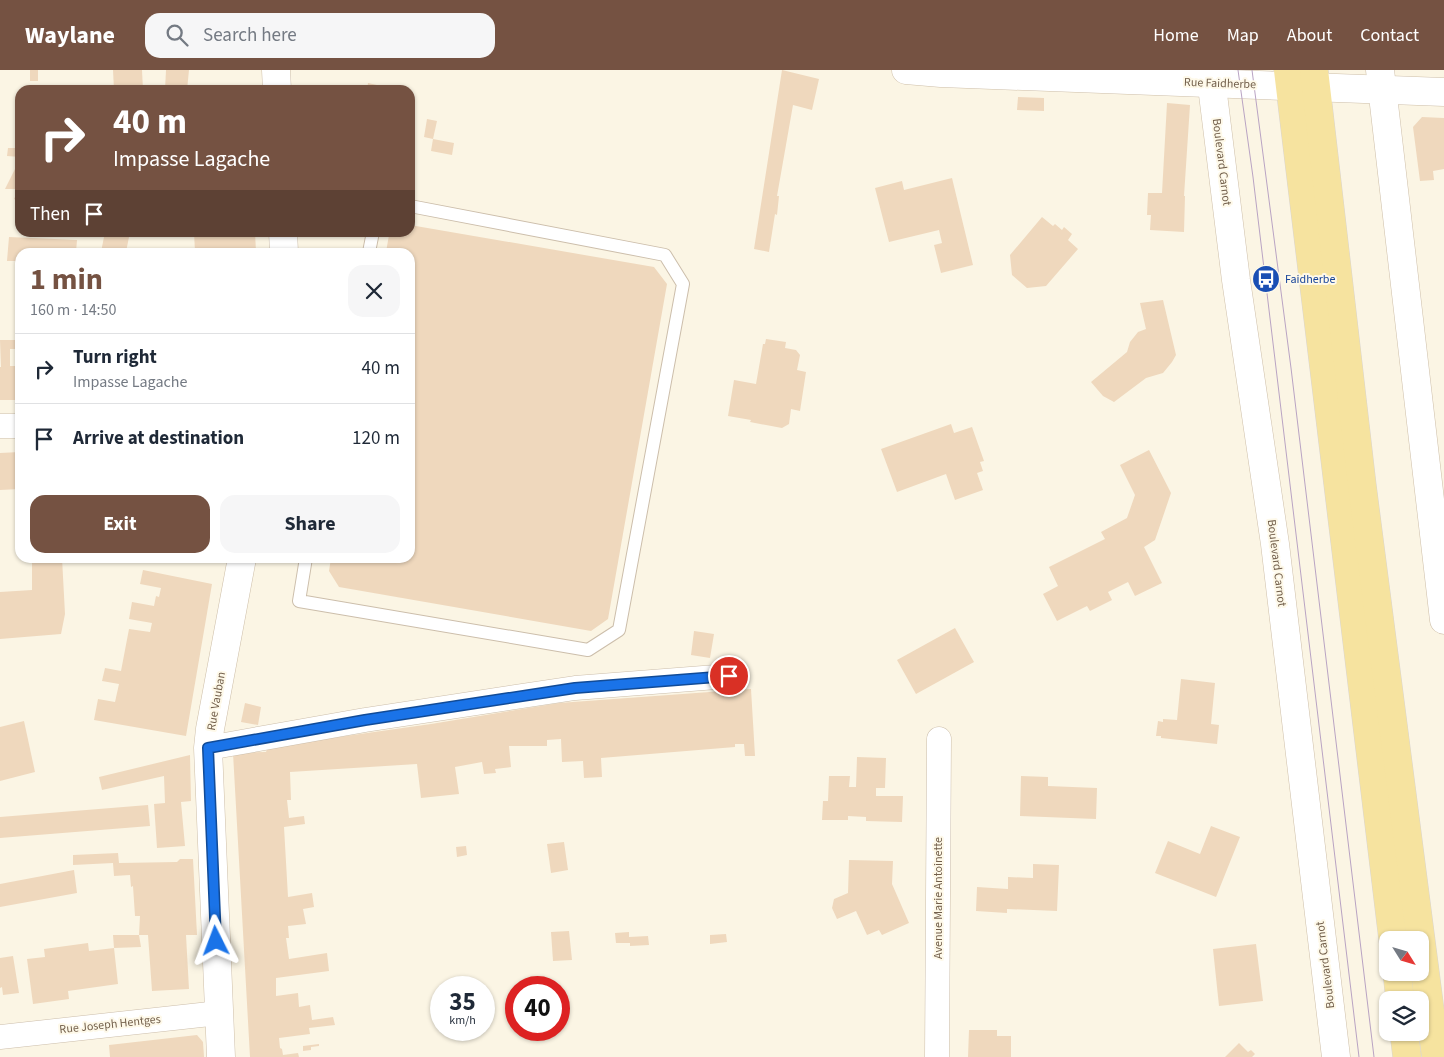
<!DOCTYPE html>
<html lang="en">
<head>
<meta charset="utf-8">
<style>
  body { margin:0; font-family:"Source Sans 3",sans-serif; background:#f6f6f7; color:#1f2937; height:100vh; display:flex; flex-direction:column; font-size:19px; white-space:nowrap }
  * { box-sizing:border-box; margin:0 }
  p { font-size:16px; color:#747a83 }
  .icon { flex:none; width:28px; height:28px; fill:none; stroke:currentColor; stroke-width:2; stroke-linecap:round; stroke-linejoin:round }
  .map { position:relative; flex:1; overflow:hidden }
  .details { position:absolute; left:15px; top:178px; width:400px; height:315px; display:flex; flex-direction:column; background:#fff; border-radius:15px; box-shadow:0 1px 4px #0004 }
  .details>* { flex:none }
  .guide { position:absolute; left:15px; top:15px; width:400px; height:152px; border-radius:15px; box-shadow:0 1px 4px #0004; background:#755242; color:#fff; overflow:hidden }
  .needle { width:32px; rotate:127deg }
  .buttons { position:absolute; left:1379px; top:861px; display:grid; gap:10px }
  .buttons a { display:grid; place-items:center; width:50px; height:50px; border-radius:10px; background:#fff; box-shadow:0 1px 4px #0004; font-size:25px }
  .speed { position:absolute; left:430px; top:906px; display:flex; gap:10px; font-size:25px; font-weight:700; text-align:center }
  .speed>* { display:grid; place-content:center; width:65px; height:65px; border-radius:50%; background:#fff; box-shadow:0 1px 4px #0004; line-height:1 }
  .speed small { font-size:12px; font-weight:400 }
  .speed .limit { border:8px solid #d22; background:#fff; color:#111 }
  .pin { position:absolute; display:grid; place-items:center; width:42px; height:42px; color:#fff; margin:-21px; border:2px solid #fff; border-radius:50%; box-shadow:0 1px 5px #0007 }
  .me { position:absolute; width:55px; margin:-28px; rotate:357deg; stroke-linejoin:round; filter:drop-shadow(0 0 4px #0008) }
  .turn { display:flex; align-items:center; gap:18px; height:105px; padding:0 15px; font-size:22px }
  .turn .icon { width:65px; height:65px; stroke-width:2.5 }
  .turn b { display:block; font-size:35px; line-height:42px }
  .then { display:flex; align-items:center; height:48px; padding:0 15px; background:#0003; gap:10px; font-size:19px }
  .round { display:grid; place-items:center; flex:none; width:52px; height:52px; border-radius:15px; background:#f6f6f7 }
  .head { display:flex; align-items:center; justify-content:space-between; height:85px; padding:0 15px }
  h1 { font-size:30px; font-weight:700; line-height:38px; color:#755242 }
  .cta { display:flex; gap:10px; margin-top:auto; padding:10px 15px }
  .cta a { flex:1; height:58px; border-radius:15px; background:#755242; color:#fff; font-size:20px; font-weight:700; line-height:58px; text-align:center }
  .cta a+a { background:#f6f6f7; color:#1f2937 }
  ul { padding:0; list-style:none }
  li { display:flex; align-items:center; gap:15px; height:70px; padding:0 15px; border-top:1px solid #e0e1e3 }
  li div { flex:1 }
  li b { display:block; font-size:19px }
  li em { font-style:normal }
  header { display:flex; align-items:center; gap:30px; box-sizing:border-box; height:70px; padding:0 25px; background:#755242; color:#fff }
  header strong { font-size:24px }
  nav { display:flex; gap:28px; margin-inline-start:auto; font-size:18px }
  .search { width:350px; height:45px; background:#f6f6f7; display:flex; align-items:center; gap:12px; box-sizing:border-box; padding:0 18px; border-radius:15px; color:#747a83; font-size:19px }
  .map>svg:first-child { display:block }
  .building { fill:#efd8bd }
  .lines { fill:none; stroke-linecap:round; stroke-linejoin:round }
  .lane-casing { stroke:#ccbeab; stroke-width:14 }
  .street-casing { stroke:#ccbeab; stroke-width:25 }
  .secondary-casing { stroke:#cebfa9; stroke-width:29 }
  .primary-casing { stroke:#dad5d0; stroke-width:29 }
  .lane { stroke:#fff; stroke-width:12 }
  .street { stroke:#fff; stroke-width:24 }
  .secondary { stroke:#fff; stroke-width:28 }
  .primary { stroke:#f6e39f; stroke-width:28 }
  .tram { stroke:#b9a3c3; stroke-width:1 }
  .route-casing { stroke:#114b97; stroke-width:12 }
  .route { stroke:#1a73e8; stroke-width:9 }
  .labels { text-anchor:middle; stroke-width:4; stroke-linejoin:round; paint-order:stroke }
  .street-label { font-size:12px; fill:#725f4b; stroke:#fef9e9 }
  .transit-label { font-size:12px; fill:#164399; stroke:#fef9e9; text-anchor:start }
</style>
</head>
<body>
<header>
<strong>Waylane</strong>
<div class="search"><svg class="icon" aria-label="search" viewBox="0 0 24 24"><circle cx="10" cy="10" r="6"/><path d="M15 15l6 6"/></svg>Search here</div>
<nav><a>Home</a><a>Map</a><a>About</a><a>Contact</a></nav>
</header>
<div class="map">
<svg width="1444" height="987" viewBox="0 0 1444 987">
  <rect width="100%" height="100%" fill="#fbf5e4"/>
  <g class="building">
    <rect x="30" y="0" width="8" height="11"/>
    <polygon points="113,0 142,0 143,20 114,20"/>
    <polygon points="166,0 189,0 187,20 165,20"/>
    <polygon points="782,0 819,9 812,40 793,35 777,126 779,126 777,145 775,144 769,182 754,179"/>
    <polygon points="368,13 386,17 386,20 367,20"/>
    <polygon points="1018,27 1044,28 1044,41 1017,40"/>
    <polygon points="1167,33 1190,35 1184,126 1185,126 1184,162 1150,160 1151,145 1147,145 1148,123 1162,123"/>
    <polygon points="1422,47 1444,48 1444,99 1433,101 1434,110 1420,111 1413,57"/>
    <polygon points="427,49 437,51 433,69 424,67"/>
    <polygon points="433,69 454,73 452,85 431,81"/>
    <polygon points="8,78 20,78 20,87 7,86"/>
    <polygon points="20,89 20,113 17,119 5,119"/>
    <polygon points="952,108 973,195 941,203 934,175 942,173 939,160 889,172 875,118 902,111 904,120"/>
    <polygon points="20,117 20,132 14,129"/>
    <polygon points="1042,147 1053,156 1055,154 1062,160 1064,157 1072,164 1068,170 1078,179 1046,216 1027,218 1012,205 1010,185"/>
    <polygon points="410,155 654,197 667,214 608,549 591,561 339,517 329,501 331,488 410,488 410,182 386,182 389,165 393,162 410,162"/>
    <polygon points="105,162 130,162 126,182 101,182"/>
    <polygon points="194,162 255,162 256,182 195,182"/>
    <polygon points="9,167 77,170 76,182 20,182 20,191 7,191"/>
    <polygon points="1163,230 1176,285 1172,292 1163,303 1146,308 1114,332 1103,326 1091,312 1127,282 1130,272 1138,262 1146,259 1140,233"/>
    <polygon points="766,269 786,272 785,278 796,280 800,285 797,300 806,302 800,341 791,339 789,354 782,358 750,352 751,350 728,346 734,310 756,314 763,274 765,274"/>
    <polygon points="0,270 20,270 20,279 10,279 10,296 20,296 20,330 0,330 0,297 1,297"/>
    <polygon points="951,354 954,363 972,357 984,391 980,392 983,401 977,403 983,420 955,430 946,404 897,422 881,379"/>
    <polygon points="1149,380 1171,423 1155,470 1144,477 1162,513 1135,526 1128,512 1108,522 1112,530 1090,541 1087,536 1057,551 1043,524 1058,516 1049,497 1105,469 1101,462 1127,448 1135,425 1120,395"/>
    <polygon points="20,382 20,419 0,420 0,383"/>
    <polygon points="32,488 62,488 65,544 61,564 0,569 0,522 32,520"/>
    <polygon points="143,500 212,514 186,666 94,650 98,629 115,632 119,614 102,611 105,598 121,601 129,559 150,562 152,553 129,549 132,532 154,536 156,526 159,527 161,518 140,514"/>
    <polygon points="955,558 974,592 916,624 897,590"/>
    <polygon points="694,561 714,564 710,588 691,585"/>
    <polygon points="1181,609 1215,613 1211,654 1219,655 1217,674 1161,668 1161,666 1156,666 1158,651 1163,652 1163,649 1177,650"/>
    <polygon points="751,619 755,686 745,686 744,674 735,674 735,677 601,688 602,707 584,708 583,691 562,692 561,669 547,670 547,676 509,676 511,697 495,699 496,703 484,704 482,692 455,697 459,724 421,728 417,694 290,702 291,730 287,730 289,748 304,746 305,754 284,757 288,827 312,823 314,837 303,839 306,854 288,856 289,868 286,868 289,889 327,883 329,901 276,908 276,926 298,923 299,937 310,935 312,950 333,947 335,955 309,958 310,964 279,968 280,978 282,979 283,985 298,983 299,987 250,987 233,683 266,682 268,677 431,654 559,633"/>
    <polygon points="245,633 261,637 258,655 241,652"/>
    <polygon points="24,651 35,702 0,711 0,657"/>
    <polygon points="190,685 191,731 181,732 185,776 157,778 154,734 165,733 164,706 102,720 99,707"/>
    <polygon points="857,687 886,688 885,718 876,718 876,726 903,726 902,752 866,751 866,747 848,746 848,750 822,750 823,731 828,731 829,706 850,706 849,717 856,717"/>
    <polygon points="1021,706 1048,707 1048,716 1097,718 1096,749 1020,746"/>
    <polygon points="148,735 150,756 0,768 0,747"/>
    <polygon points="1211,756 1240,767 1216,827 1155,803 1168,771 1200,784"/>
    <polygon points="564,772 568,800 551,803 547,774"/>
    <polygon points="466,776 467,785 457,787 456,777"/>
    <polygon points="118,783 119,793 177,792 180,789 193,789 197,865 186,865 189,919 152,921 148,865 139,865 140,846 135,846 133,816 131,817 130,805 114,806 113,793 73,795 73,785"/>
    <polygon points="849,790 893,791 892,814 909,853 882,865 879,860 867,865 856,841 837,849 832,838 834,829 848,823"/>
    <polygon points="1033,794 1059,795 1057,841 1007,839 1007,843 976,841 977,817 1008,819 1008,807 1033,808"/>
    <polygon points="74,800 77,823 0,837 0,814"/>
    <polygon points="569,861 572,890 553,891 551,862"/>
    <polygon points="629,862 629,867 648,866 649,875 630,876 630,873 616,873 615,863"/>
    <polygon points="726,864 727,872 710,874 710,865"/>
    <polygon points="113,865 139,865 141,877 114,878 118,914 68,921 69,929 33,934 27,889 45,887 44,879 88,873 89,881 114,878"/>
    <polygon points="1256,874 1263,931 1219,936 1213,879"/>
    <polygon points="13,886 19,923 3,925 2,917 0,918 0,888"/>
    <polygon points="969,960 997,960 997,966 1011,966 1011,987 968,987"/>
    <polygon points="197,965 203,972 204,987 110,987 109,975"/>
    <polygon points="1239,973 1248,982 1251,980 1255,984 1252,987 1225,987"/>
    <polygon points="319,974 319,976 311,977 311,980 303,981 303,976"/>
  </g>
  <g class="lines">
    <g class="lane-casing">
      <g id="lane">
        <polyline points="369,182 373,162"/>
        <polyline points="306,488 299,531 588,580 619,560 683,214 665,185 410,136"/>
      </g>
    </g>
    <g class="street-casing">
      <g id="street">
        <polyline points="0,356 20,356"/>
        <polyline points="208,678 365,650 575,618 729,606"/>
        <polyline points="0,967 219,943"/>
        <polyline points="937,987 939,669"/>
      </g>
    </g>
    <g class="secondary-casing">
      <g id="secondary">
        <polyline points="276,0 277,20"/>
        <polyline points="906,0 941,3 1444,22"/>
        <polyline points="1210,0 1236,210 1275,474 1336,987"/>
        <polyline points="1380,0 1444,550"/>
        <polyline points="283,162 284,182"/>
        <polyline points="221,987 208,678 210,659 242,488"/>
      </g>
    </g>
    <g class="primary-casing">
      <g id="primary">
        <polyline points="1288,0 1393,870"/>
        <polyline points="1314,0 1362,415 1436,987"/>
        <polyline points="1397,902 1400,930"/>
        <polyline points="1404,962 1407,987"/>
      </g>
    </g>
    <use href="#lane" class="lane"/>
    <use href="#street" class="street"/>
    <use href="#secondary" class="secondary"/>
    <use href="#primary" class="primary"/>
    <g class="tram">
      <polyline points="1238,0 1253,107 1359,987"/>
      <polyline points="1252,0 1291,298 1374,987"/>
    </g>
  </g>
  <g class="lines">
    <g class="route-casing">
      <polyline id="route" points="216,871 208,678 365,650 575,618 729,606"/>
    </g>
    <use href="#route" class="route"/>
  </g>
  <defs>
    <g id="bus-disc" transform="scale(1.4375)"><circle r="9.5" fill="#1a4fb4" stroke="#fef9e9"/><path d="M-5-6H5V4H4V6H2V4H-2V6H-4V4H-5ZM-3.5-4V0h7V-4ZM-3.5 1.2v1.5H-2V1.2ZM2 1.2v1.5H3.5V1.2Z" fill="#fff"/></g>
  </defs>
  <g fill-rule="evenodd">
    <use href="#bus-disc" x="1266" y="209"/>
  </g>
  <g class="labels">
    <g class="street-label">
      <text transform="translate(1220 13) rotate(2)" y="4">Rue Faidherbe</text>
      <text transform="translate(1222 92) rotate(83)" y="4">Boulevard Carnot</text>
      <text transform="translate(1277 493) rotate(83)" y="4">Boulevard Carnot</text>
      <text transform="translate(216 631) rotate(-80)" y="4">Rue Vauban</text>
      <text transform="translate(938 828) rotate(-90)" y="4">Avenue Marie Antoinette</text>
      <text transform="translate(1325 895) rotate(-97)" y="4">Boulevard Carnot</text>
      <text transform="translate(110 954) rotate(-6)" y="4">Rue Joseph Hentges</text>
    </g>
    <g class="transit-label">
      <text x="1285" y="213">Faidherbe</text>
    </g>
  </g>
</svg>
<div class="buttons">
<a><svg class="needle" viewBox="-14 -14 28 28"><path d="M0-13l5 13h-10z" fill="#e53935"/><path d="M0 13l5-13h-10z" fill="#747a83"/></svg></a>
<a><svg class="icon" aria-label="layers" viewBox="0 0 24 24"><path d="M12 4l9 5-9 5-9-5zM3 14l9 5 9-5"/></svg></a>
</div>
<div class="speed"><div>35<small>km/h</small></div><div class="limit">40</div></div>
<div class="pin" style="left:729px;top:606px;background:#d93025"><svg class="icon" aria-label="arrive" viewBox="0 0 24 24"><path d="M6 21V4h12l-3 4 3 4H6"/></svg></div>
<svg class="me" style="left:216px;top:871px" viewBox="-20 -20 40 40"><path d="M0-17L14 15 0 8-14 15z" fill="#1a73e8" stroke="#fff" stroke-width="4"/></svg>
<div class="guide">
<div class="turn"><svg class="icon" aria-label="right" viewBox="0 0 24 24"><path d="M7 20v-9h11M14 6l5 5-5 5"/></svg><div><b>40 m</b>Impasse Lagache</div></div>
<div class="then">Then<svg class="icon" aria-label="arrive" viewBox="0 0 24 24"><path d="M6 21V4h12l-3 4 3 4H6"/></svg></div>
</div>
<section class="details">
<div class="head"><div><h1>1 min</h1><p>160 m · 14:50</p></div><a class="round"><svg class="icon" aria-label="close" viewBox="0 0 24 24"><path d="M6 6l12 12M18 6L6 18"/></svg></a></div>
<ul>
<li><svg class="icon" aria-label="right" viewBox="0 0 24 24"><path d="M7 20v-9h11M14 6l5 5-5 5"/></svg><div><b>Turn right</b><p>Impasse Lagache</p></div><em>40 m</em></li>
<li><svg class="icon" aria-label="arrive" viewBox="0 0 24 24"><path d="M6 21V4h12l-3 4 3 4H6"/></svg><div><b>Arrive at destination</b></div><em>120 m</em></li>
</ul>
<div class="cta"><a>Exit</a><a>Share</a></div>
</section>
</div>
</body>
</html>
